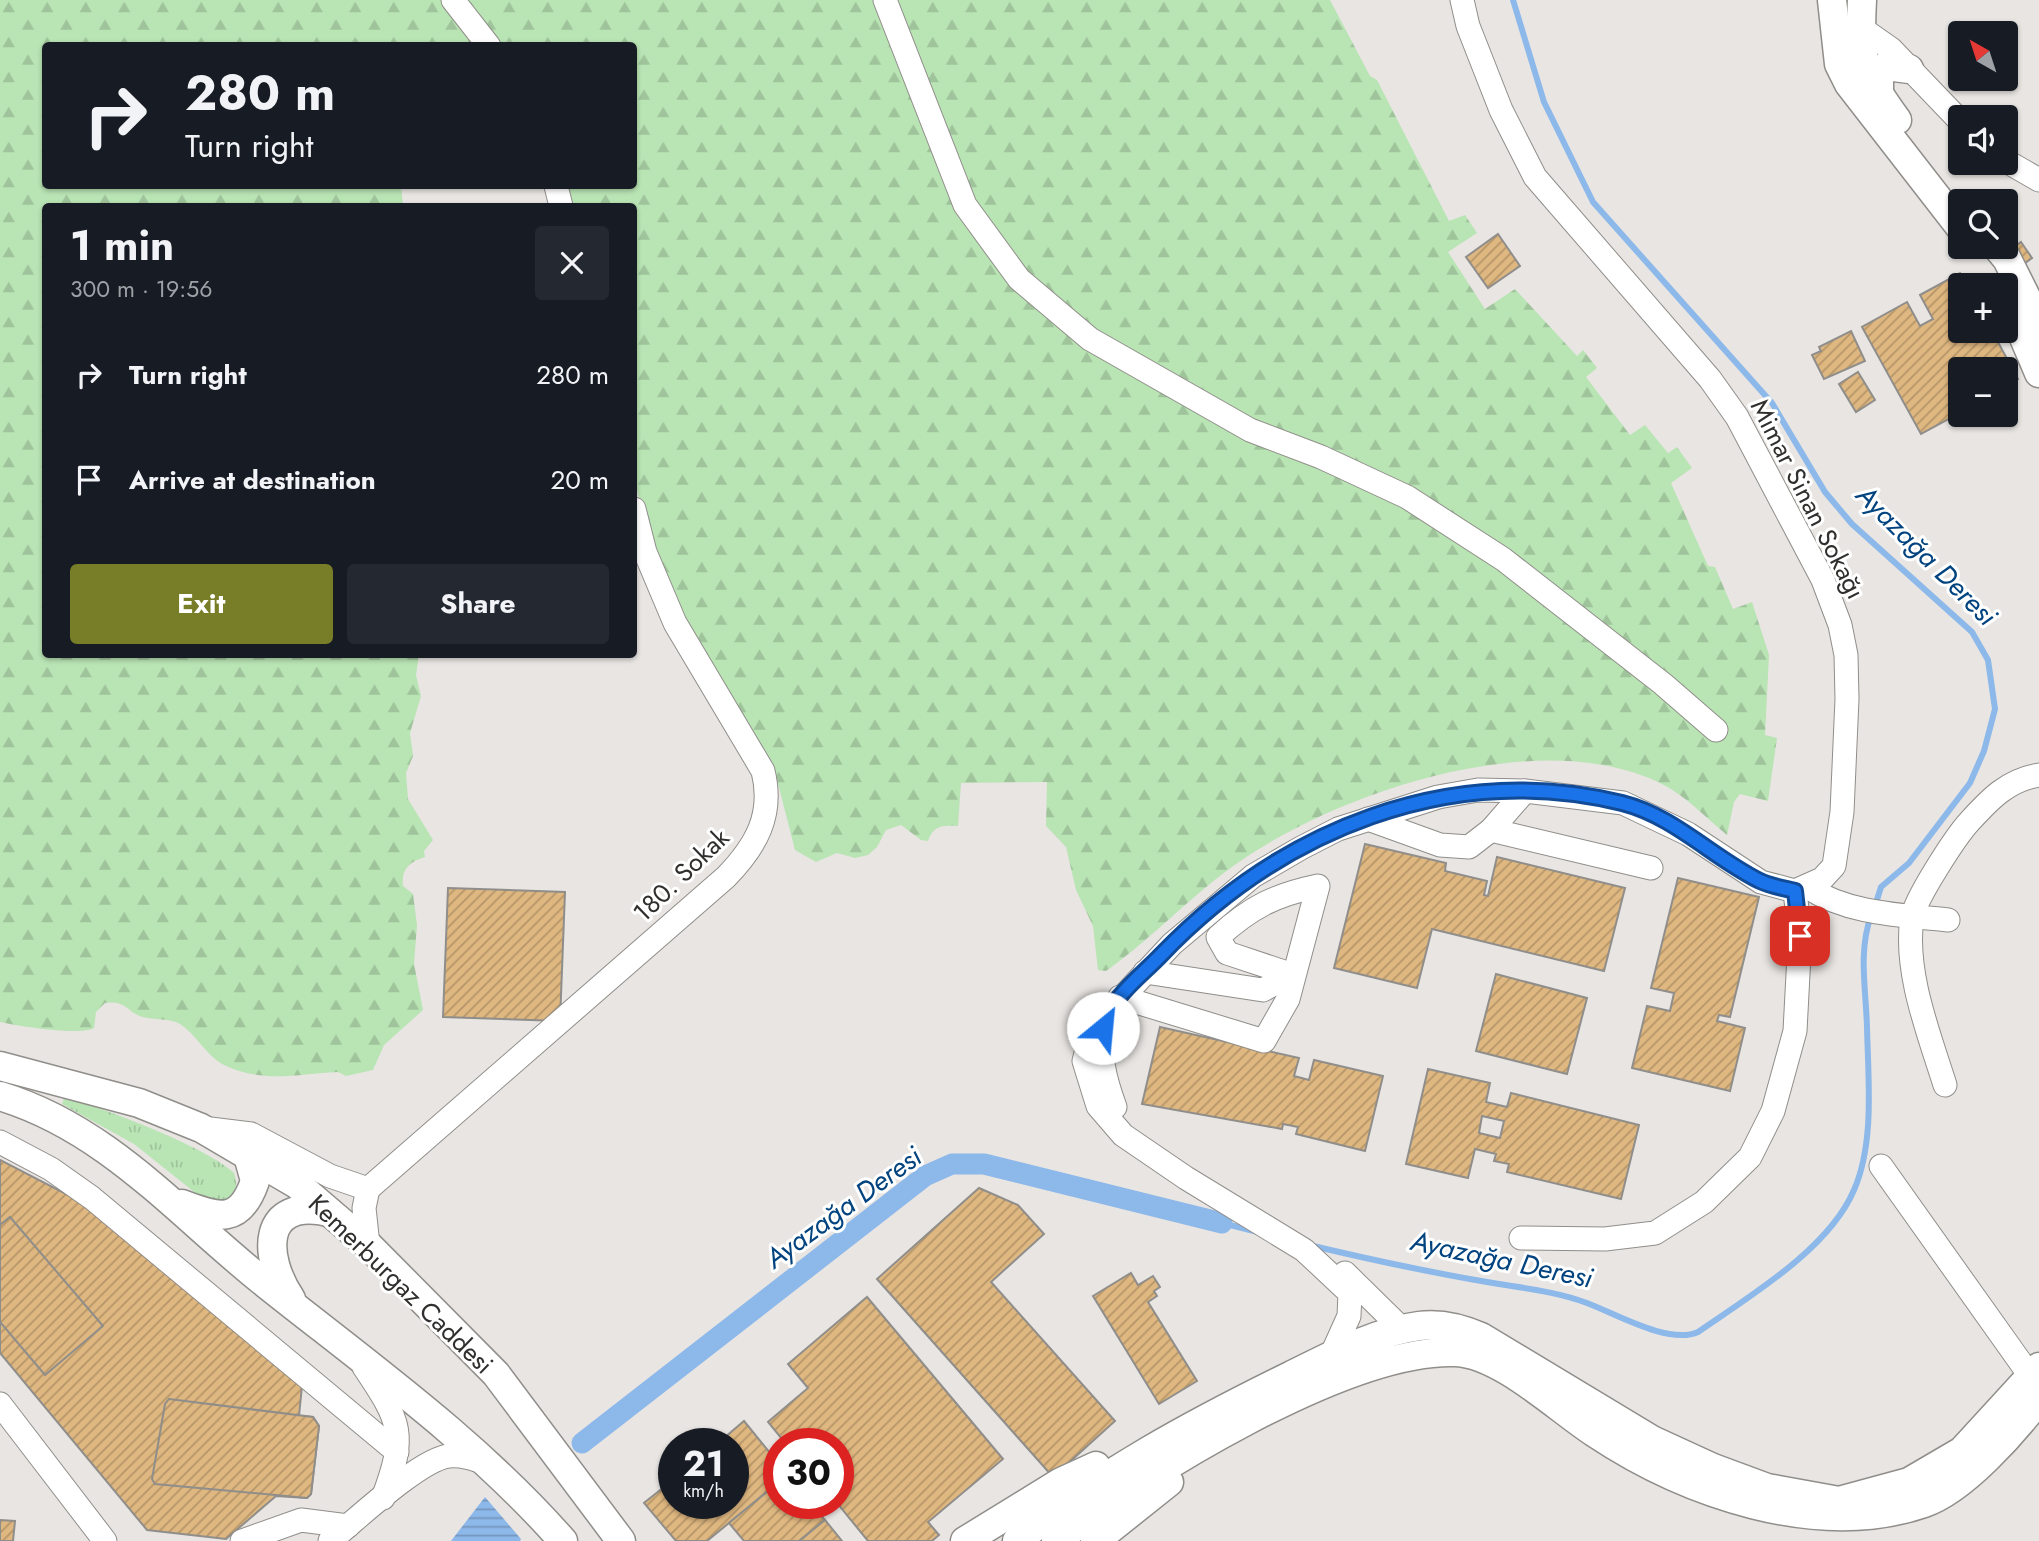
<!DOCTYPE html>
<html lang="en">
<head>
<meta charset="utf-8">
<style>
  body { margin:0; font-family:Jost,sans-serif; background:#242831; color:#f1f3f6; height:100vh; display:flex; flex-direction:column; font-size:26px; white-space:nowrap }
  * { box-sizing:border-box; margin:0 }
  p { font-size:23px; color:#9ea1a6 }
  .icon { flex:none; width:38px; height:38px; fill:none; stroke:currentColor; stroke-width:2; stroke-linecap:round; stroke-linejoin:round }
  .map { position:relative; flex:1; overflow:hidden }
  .drawer { position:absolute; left:42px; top:203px; width:595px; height:455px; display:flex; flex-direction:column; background:#171b24; border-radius:7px; box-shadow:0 2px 5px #0004 }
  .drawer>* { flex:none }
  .banner { position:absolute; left:42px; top:42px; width:595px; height:147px; border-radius:7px; box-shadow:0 2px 5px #0004; background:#171b24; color:#f1f3f6; overflow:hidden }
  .needle { width:46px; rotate:321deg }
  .tools { position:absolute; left:1948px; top:21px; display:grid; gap:14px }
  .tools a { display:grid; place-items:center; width:70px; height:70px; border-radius:7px; background:#171b24; box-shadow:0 2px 5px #0004; font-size:35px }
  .speed { position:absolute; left:658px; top:1428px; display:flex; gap:14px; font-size:35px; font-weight:700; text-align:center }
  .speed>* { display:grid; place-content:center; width:91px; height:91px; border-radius:50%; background:#171b24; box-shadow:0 2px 5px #0004; line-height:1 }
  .speed small { font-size:18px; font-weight:400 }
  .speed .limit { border:10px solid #d22; background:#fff; color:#111 }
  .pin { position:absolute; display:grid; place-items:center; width:60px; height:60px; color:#fff; margin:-30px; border-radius:14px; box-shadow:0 4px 10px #0006 }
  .me { position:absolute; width:77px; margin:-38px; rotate:28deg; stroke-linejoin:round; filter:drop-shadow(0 0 5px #0008) }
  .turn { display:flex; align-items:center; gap:24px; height:147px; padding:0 28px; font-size:32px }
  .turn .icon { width:91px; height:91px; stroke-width:2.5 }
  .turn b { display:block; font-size:49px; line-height:60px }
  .round { display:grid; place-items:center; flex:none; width:74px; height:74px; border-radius:7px; background:#242831 }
  .overview { display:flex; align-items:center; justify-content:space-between; height:119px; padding:0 28px }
  h1 { font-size:42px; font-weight:700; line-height:52px }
  .primary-button { display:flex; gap:14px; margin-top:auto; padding:14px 28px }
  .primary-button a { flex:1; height:80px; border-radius:7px; background:#787d27; color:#fff; font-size:28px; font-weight:700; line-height:80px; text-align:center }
  .primary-button a+a { background:#242831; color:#f1f3f6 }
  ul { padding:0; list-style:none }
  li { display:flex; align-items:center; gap:21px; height:105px; padding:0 28px }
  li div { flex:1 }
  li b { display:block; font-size:26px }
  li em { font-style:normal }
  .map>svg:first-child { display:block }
  .grass { fill:url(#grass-tufts) }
  .forest { fill:url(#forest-firs) }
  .water { fill:url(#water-rules) }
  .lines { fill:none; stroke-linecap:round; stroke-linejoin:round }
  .stream { stroke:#8db8ea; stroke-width:6 }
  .canal { stroke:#8db8ea; stroke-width:21 }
  .building { fill:url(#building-hatch); stroke:#908e8a; stroke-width:2; fill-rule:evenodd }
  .minor-casing { stroke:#908e8a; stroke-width:25 }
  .major-casing { stroke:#908e8a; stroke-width:31 }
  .minor { stroke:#fff; stroke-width:23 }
  .major { stroke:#fff; stroke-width:28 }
  .route-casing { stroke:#114b97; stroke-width:18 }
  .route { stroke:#1a73e8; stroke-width:12 }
  .labels { text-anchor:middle; stroke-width:6; stroke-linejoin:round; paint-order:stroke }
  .street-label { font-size:26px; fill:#302f2e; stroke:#fff }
  .water-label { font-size:28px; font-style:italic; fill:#00437e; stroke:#fff }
</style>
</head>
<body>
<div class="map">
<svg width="2039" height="1541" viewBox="0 0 2039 1541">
  <defs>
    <pattern id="grass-tufts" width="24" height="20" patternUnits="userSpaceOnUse" patternTransform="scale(1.75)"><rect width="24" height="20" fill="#b9e4b4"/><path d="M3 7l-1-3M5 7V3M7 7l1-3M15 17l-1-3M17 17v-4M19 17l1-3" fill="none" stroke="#9fc49b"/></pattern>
    <pattern id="forest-firs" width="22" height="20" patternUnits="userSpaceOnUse" patternTransform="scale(1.75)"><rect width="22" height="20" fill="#b9e4b4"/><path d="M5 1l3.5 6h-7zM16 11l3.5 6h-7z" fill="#9fc49b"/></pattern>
    <pattern id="water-rules" width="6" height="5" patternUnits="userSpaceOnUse" patternTransform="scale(1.75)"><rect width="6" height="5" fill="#8db8ea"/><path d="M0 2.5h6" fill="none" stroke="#7496be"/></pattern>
    <pattern id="building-hatch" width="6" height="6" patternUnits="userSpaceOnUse" patternTransform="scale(1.75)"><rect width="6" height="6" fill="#dfb780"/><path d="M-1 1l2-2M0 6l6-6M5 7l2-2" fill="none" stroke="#b59569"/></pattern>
  </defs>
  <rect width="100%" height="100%" fill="#e8e5e2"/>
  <path class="grass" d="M 64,1098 C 101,1106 208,1148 234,1173 C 239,1188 235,1197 221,1204 L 203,1199 L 134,1144 L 62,1104 Z"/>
  <path class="forest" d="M 0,0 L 1330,0 L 1370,76 L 1377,80 L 1449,221 L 1465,215 L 1477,233 L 1448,252 L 1485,309 L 1515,289 L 1577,356 L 1583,350 L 1597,368 L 1586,377 L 1630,435 L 1645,425 L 1668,453 L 1677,447 L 1692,468 L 1671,483 L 1708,566 L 1715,567 L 1733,609 L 1752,602 L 1769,655 L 1765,735 L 1777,738 L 1768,801 L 1740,794 L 1734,802 L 1727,835 C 1706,818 1684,794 1660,783 C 1541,725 1344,790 1242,860 C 1193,893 1154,937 1106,971 L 1098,970 L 1093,926 L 1076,890 L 1066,847 L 1046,826 L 1047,782 L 961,783 L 958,826 C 943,825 933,825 928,841 L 921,840 L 901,825 L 886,830 L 877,847 L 868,855 L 855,858 L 837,853 L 816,862 L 795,850 L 773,764 L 735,701 L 703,656 L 652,550 L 634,478 L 634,206 L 569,206 L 564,186 L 634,186 L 634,46 L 46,46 L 46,186 L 401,186 L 403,206 L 46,206 L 46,654 L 419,655 L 416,675 L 421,696 L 410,733 L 413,756 L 406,773 L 408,799 L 433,840 L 424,851 L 425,857 C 409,862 401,869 403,886 L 413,894 L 417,925 L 414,964 L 423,1010 L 384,1045 L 373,1070 L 346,1076 L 338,1072 C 296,1074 262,1084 222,1064 C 206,1055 196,1034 180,1024 C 170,1018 154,1020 143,1017 C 127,1013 127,1000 105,1003 L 96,1012 L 94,1028 C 79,1036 19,1026 0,1022 Z"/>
  <polygon class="water" points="485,1497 521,1539 520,1541 451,1541"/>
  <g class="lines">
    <g class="stream">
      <polyline points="1513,0 1544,102 1593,202 1772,403 1825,492 1852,524 1972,632 1988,660 1995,709 1984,751 1970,783 1909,863 1881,887 1875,906"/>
      <polyline points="1222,1223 1258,1232"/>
      <path d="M 1309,1245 C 1368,1259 1428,1272 1487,1282 C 1521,1288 1555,1291 1587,1303 C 1616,1314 1669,1345 1698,1332 C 1750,1296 1829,1249 1854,1190 C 1875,1142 1868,1078 1867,1027 C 1866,990 1858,951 1871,916"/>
    </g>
    <polyline class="canal" points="582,1443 925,1176 952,1164 984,1164 1222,1223"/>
  </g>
  <g class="building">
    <polygon points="1498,234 1520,266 1488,288 1466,257"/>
    <polygon points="2021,242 2032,258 2021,266 2010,250"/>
    <polygon points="1960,273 1967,285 1960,285 1960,331 1992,331 2018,379 2006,385 2006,369 1960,369 1960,375 1949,381 1960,401 1960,413 1921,434 1862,327 1907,302 1920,326 1933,319 1920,295"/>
    <polygon points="1851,331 1865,361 1824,379 1812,355 1821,351 1819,347"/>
    <polygon points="1858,372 1875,400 1856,412 1839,384"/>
    <polygon points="1365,844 1446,863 1445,871 1487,881 1484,895 1488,896 1497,857 1625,888 1604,971 1432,929 1417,988 1334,968"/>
    <polygon points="1678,878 1759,897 1730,1017 1719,1015 1717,1021 1745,1028 1730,1091 1632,1068 1647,1006 1670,1011 1674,993 1651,988"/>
    <polygon points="448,888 565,892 560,1021 443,1017"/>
    <polygon points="1496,974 1587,998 1567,1074 1476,1051"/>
    <polygon points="1160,1027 1299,1058 1294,1076 1309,1080 1314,1060 1383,1076 1365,1151 1296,1134 1298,1127 1283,1124 1282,1129 1142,1104"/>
    <path d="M 1428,1069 L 1490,1083 L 1486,1102 L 1507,1107 L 1511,1093 L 1639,1125 L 1621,1199 L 1507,1172 L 1509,1164 L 1494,1161 L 1496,1154 L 1475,1149 L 1468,1178 L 1406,1164 ZM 1482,1116 L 1504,1121 L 1500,1138 L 1479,1133 Z"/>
    <polygon points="0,1160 72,1197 177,1275 302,1386 299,1416 313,1417 319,1426 311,1494 307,1498 276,1496 226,1539 147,1530 0,1353"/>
    <polygon points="979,1188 1018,1205 1044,1234 991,1282 1115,1421 1053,1477 877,1279"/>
    <polygon points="10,1217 103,1326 45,1375 0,1322 0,1225"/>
    <polygon points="1131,1273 1138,1285 1153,1276 1160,1287 1154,1291 1157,1296 1148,1302 1197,1381 1159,1404 1093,1296"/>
    <polygon points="867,1297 1003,1459 928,1522 939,1535 932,1541 868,1541 837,1503 838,1444 786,1444 768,1422 808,1388 788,1364"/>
    <polygon points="169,1399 313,1417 319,1426 311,1494 307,1498 155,1484 152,1479 165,1404"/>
    <polygon points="744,1421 779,1464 779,1482 707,1541 676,1541 644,1503 674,1479 674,1503 733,1503 733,1444 717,1444"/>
    <polygon points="779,1482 779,1503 811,1503 825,1520 799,1541 744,1541 729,1523"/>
    <polygon points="0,1520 15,1521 13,1541 0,1541"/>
    <polygon points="825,1520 842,1541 799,1541"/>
  </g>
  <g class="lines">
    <g class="minor-casing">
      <g id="minor">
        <polyline points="453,0 489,46"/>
        <polyline points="885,0 965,205 1019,279 1090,339 1250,430 1321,457 1407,497 1503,559 1663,684 1716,730"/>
        <polyline points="1861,28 1891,49 1960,121"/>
        <polyline points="2006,161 2039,180"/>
        <polyline points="556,186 561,206"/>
        <polyline points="1368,819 1440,845 1469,847 1491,830 1525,791"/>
        <polyline points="1491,830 1651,868"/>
        <path d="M 1807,887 C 1848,914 1900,915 1948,920"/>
        <path d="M 1120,997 L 1264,1041 L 1288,999 L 1318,886 C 1275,895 1251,907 1218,937 L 1227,953 L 1281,971 L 1277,982 L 1263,990 L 1145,972"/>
        <path d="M 1103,1024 C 1098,1053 1105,1080 1115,1107"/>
        <path d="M 1945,1085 C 1929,1034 1904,972 1912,918 C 1915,899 1956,836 1970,821 C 1990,799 2008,780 2039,775"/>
        <polyline points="202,1128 251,1134 330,1176 368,1189"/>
        <polyline points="0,1142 51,1169 92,1198 397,1452"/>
        <polyline points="1881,1166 2031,1377"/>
        <path d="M 368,1189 L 726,877 C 756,846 774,815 763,771 L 675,623 L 645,552 L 634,509"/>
        <polyline points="1521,1238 1605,1239 1655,1233 1704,1202 1750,1157 1773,1111 1795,1031 1800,936 1795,891"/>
        <polyline points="368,1245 364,1208 368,1189"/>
        <polyline points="1345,1273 1402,1329"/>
        <polyline points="1331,1356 1349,1316 1350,1293 1304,1250 1186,1178 1123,1135 1098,1106 1084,1061 1092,1030 1172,944 1253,876 1301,848 1338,829 1438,797 1478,790 1525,791 1623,803 1688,834 1761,882 1795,891 1822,879 1834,866 1842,812 1847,699 1846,655 1840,625 1823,580 1737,417 1710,379 1535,177 1501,110 1468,26 1462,0"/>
        <path d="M 364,1367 C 401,1422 407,1434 383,1498"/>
        <polyline points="0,1404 105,1541"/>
        <polyline points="242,1541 301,1520 348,1526"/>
        <path d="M 330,1541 C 355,1521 420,1459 449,1456 C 462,1455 474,1459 486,1463"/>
      </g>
    </g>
    <g class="major-casing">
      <g id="major">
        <polyline points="1832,0 1839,64 1849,84 1960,227"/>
        <path d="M 1862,0 C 1859,59 1862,72 1897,120"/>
        <polyline points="1879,92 1879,74 1886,66 1909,69"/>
        <polyline points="1997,247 2007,259 2039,323"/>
        <polyline points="2010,305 2039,373"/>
        <polyline points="0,1066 139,1103 201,1128 298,1185 368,1245 496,1374 621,1541"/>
        <path d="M 0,1096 C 109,1129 180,1216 266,1284 C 369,1366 476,1442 563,1541"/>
        <path d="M 182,1204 C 219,1218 240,1225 255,1181 L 247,1152"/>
        <path d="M 291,1299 C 262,1256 261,1197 329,1212"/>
        <polyline points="965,1541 1061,1482 1096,1466"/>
        <path d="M 1017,1541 C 1101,1473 1194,1423 1290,1376 C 1331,1356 1374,1332 1419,1326 C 1440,1323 1463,1329 1481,1337 L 1652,1440 L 1713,1468 L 1767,1488 L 1839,1501 L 1909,1482 L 1962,1451 L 2039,1367"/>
        <path d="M 1056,1541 C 1143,1475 1346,1348 1456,1352 C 1501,1354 1558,1409 1595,1433 C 1685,1493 1818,1540 1924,1503 C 1963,1490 2014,1432 2039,1399"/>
        <polyline points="1095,1541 1169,1482"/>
      </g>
    </g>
    <use href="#minor" class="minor"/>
    <use href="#major" class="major"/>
  </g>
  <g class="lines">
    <g class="route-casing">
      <path id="route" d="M 1103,1028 C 1110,998 1140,977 1161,955 C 1281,830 1449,761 1622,803 C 1674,816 1713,858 1760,881 C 1770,886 1784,888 1795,891 L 1800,936"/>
    </g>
    <use href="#route" class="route"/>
  </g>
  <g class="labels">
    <g class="street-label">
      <text transform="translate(1808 499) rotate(63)" y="9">Mimar Sinan Sokağı</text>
      <text transform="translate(681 875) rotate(-44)" y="9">180. Sokak</text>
      <text transform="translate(401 1284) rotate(44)" y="9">Kemerburgaz Caddesi</text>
    </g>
    <g class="water-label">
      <text transform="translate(1927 555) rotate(45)" y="10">Ayazağa Deresi</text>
      <text transform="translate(843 1207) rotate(-36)" y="10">Ayazağa Deresi</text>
      <text transform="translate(1502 1259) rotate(12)" y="10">Ayazağa Deresi</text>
    </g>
  </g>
</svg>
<div class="tools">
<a><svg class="needle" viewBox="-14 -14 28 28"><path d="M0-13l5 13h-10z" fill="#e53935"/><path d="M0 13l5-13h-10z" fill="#9ea1a6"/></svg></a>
<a><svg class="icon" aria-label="sound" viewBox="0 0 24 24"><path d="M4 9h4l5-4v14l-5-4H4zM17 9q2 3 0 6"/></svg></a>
<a><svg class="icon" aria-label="search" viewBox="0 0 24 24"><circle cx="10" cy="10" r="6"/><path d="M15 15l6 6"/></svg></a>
<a>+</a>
<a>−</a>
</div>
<div class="speed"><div>21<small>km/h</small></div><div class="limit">30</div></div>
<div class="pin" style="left:1800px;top:936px;background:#d93025"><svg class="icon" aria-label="arrive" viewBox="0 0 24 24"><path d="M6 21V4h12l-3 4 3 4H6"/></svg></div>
<svg class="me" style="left:1103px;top:1028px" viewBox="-20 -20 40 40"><circle r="19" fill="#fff"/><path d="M0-13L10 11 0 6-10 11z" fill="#1a73e8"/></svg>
<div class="banner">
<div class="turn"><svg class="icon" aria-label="right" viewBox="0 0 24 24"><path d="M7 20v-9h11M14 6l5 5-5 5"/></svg><div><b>280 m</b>Turn right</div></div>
</div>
<section class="drawer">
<div class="overview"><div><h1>1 min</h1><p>300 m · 19:56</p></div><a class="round"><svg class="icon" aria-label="close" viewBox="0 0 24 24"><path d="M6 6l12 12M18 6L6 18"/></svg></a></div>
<ul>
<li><svg class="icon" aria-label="right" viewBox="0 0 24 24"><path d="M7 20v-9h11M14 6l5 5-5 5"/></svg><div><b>Turn right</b></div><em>280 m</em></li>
<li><svg class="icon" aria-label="arrive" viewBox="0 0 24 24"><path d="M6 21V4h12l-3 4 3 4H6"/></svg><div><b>Arrive at destination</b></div><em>20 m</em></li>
</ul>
<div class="primary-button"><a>Exit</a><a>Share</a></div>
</section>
</div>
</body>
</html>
